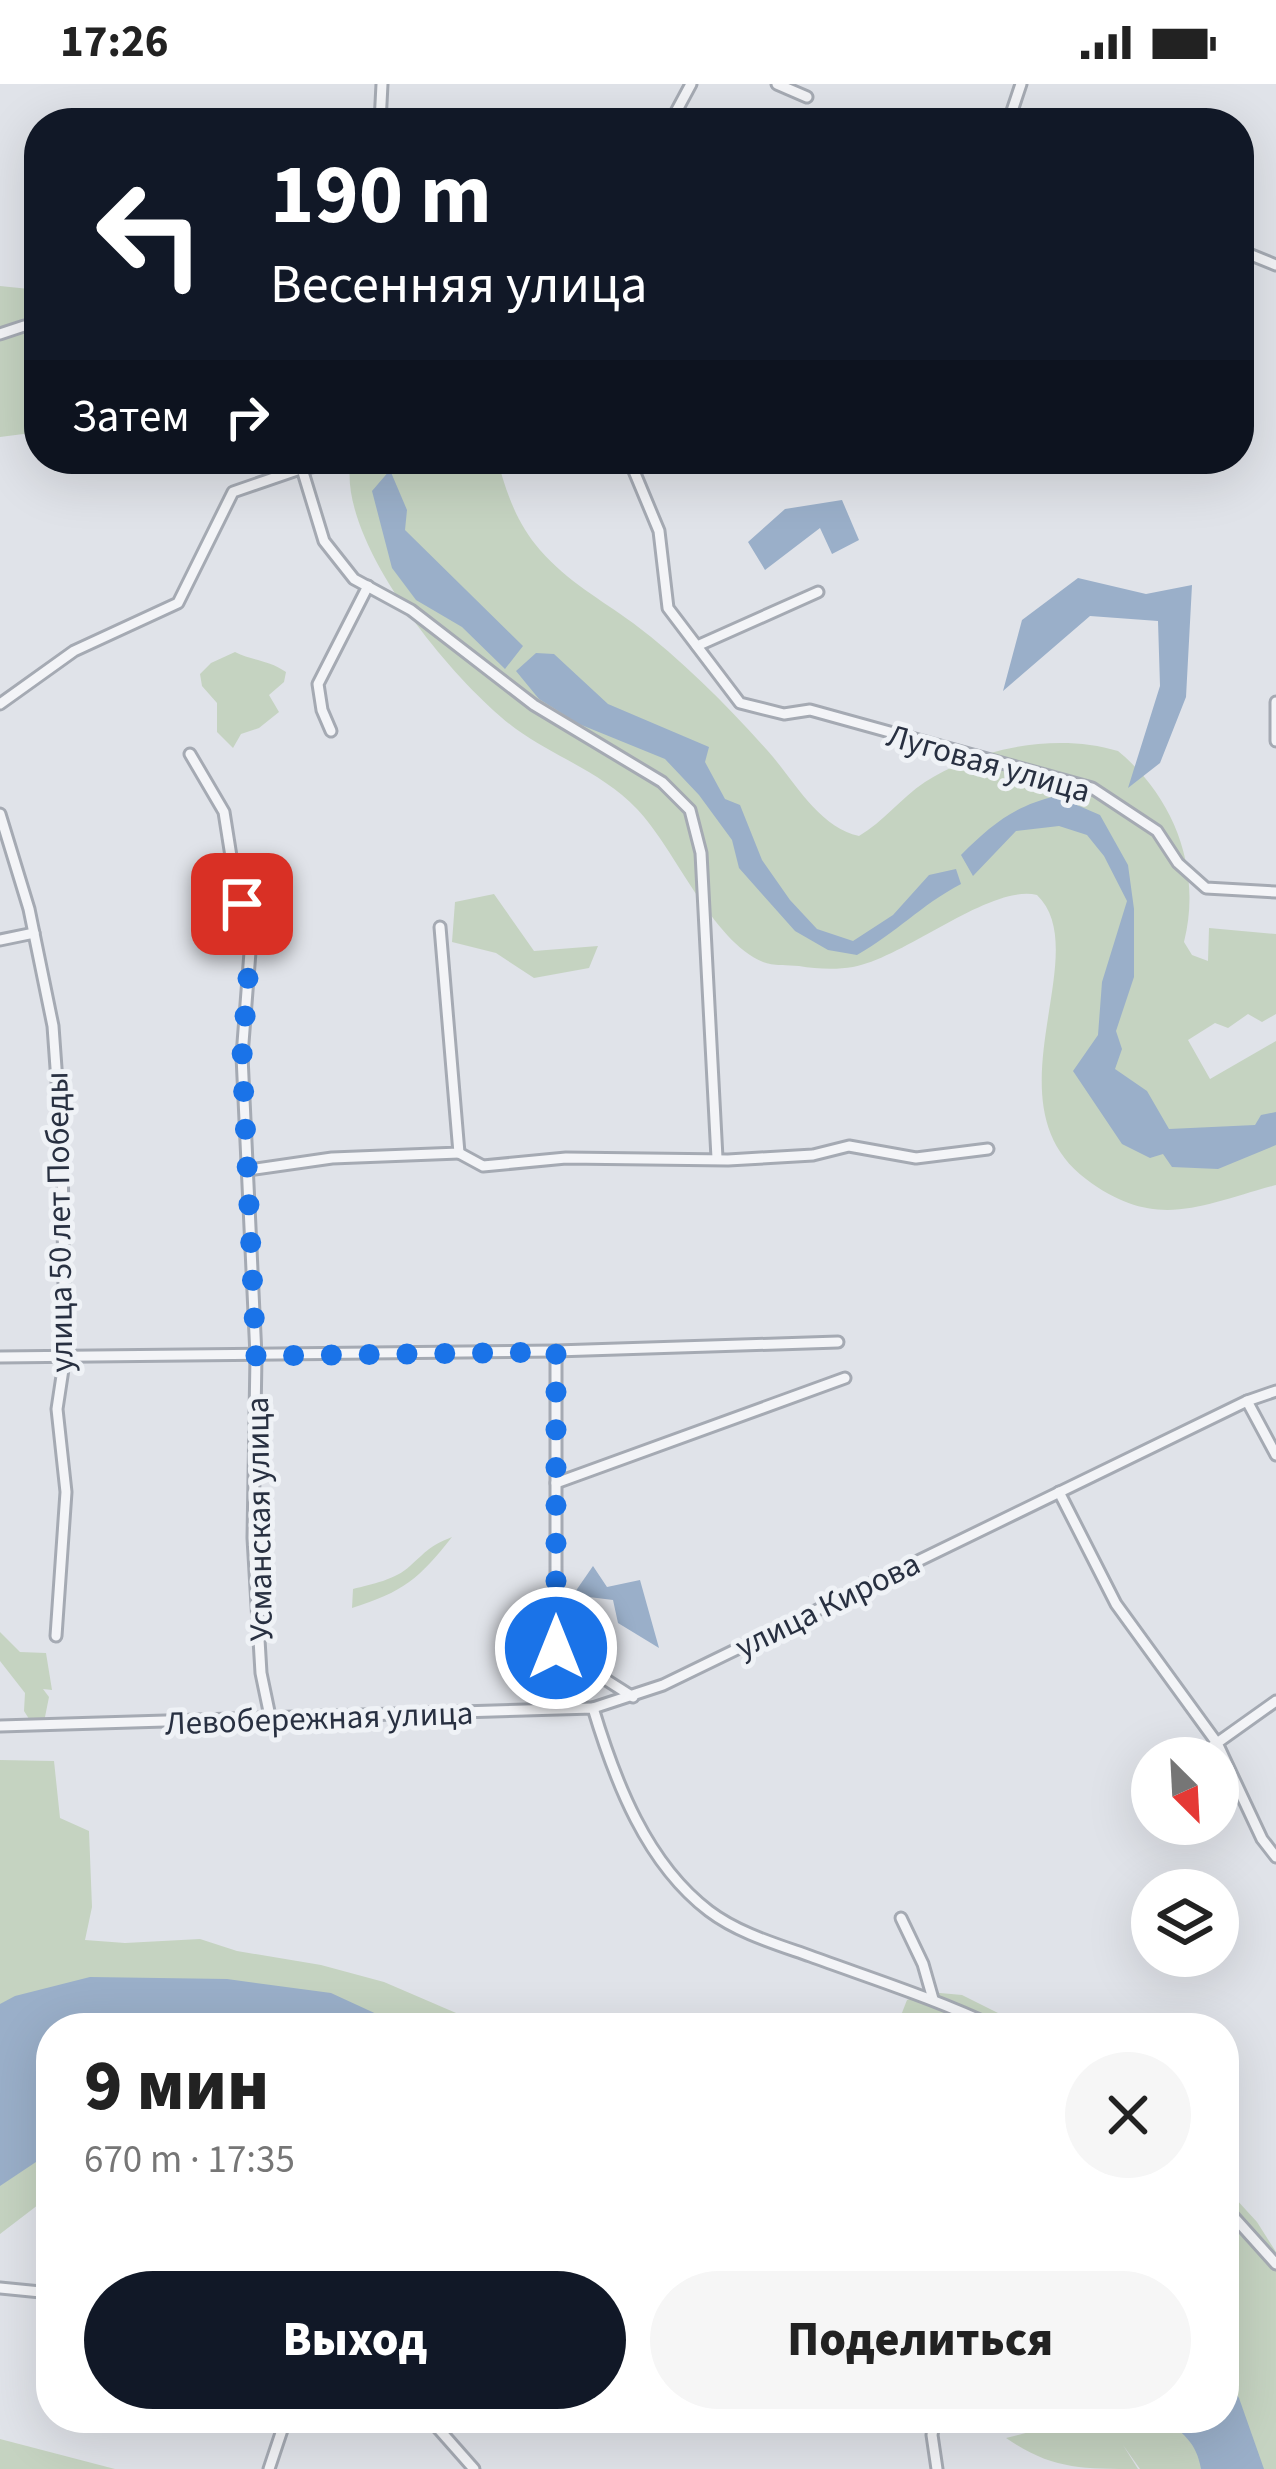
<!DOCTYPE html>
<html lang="ru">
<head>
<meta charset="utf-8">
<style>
  body { margin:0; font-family:"Source Sans 3",sans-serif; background:#f6f6f6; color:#222; height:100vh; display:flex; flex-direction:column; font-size:45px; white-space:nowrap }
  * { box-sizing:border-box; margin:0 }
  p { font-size:39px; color:#767676 }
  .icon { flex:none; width:66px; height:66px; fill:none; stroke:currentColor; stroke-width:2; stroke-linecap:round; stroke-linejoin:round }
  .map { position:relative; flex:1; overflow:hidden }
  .panel { position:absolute; left:36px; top:1929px; width:1203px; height:420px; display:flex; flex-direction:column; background:#fff; border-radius:48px; box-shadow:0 12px 48px #0002 }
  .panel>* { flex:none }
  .top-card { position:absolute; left:24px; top:24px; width:1230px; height:366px; border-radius:48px; box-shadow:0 12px 48px #0002; background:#111827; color:#fff; overflow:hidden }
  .needle { width:78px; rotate:156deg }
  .controls { position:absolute; left:1131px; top:1653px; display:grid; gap:24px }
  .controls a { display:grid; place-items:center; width:108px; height:108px; border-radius:50%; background:#fff; box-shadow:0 12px 48px #0002; font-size:60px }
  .pin { position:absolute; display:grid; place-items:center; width:102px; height:102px; color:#fff; margin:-51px; border-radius:24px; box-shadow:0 6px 18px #0006 }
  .me { position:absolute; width:132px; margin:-66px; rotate:0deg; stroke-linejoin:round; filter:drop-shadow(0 0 9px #0008) }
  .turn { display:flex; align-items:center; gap:42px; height:252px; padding:0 48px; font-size:54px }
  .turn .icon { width:156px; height:156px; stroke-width:2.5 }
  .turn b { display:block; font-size:84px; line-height:102px }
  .then { display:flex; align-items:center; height:114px; padding:0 48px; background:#0003; gap:24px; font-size:45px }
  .round { display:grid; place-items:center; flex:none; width:126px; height:126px; border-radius:63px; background:#f6f6f6 }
  .head { display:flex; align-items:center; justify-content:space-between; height:204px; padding:0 48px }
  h1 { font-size:72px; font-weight:800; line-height:90px }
  .cta { display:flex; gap:24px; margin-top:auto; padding:24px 48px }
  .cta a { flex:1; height:138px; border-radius:72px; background:#111827; color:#fff; font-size:48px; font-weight:800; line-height:138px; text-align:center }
  .cta a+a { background:#f6f6f6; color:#222 }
  .status { display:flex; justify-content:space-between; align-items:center; height:84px; padding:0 60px; background:#fff; direction:ltr }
  .status svg { height:33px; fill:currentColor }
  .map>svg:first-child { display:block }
  .green { fill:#c5d3c1 }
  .water { fill:#9aafc9 }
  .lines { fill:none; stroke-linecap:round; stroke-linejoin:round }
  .minor-casing { stroke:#a5aab3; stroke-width:15 }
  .minor { stroke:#f3f4f7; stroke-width:9 }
  .route { stroke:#1a73e8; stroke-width:21; stroke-dasharray:0 37.8 }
  .labels { text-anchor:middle; stroke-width:10; stroke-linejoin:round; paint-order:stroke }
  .street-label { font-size:33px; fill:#283041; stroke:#eff2f6 }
</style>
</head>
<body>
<div class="status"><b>17:26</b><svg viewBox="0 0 49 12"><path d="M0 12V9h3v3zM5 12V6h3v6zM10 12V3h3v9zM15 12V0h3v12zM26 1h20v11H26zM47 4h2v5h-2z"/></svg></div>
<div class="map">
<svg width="1276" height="2385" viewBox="0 0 1276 2385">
  <rect width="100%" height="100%" fill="#e0e3e9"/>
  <g class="green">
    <polygon points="0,202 39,206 39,348 0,353"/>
    <path d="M 351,375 L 497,375 C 507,410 516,438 540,466 C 569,499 599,514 633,539 C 682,576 727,621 767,666 C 794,696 818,743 859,752 C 883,738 901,714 925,698 C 978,664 1056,648 1118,667 C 1175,714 1202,787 1184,858 L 1192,871 L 1208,877 L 1209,844 L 1276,850 L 1276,930 L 1262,938 L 1248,930 L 1228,944 L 1215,939 L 1188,956 L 1210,995 L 1276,957 L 1276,1101 C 1201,1121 1156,1148 1086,1095 C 985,1019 1097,869 1037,811 C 990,800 906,873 853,883 C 836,886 816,885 799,882 C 788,881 773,882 763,878 C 712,857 676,766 637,725 C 603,689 555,673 516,645 C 454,599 335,456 351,375 Z"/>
    <path d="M 235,568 C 253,577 269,576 286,588 L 284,598 L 269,611 L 279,628 L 259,644 L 241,650 L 233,664 L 217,648 L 217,619 L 202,602 L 200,590 L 211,579 Z"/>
    <polygon points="494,810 534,867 598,862 589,884 534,894 496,869 452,858 455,818"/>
    <path d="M 452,1453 C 419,1495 403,1508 352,1524 L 353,1505 C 372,1500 395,1496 410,1482 C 427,1467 429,1462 452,1453 Z"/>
    <polygon points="0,1548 20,1568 46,1569 52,1606 43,1605 49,1613 44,1638 31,1638 24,1627 25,1609 0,1577"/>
    <polygon points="0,1676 54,1677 60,1734 89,1747 92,1823 85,1856 125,1859 200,1855 237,1867 321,1881 384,1898 491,1944 51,1944 51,2111 0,2150"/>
    <polygon points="929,1908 962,1911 1028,1944 896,1944 907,1916"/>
    <path d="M 1224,2102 L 1257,2138 L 1276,2168 L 1276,2385 L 1140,2385 L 1123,2361 L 1138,2385 C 1080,2385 1051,2385 1006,2354 L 1084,2334 L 1224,2334 Z"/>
    <polygon points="0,2355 115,2385 0,2385"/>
  </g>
  <g class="water">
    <polygon points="390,386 407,426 405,446 523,562 505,585 462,543 416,516 392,484 372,407"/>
    <polygon points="842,416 859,456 832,470 820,444 765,486 748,458 785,425"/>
    <polygon points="1078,494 1146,510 1192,501 1186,613 1160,679 1128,704 1160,602 1158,537 1090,532 1003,607 1022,536"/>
    <path d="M 536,569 L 554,570 L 608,620 L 709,663 L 705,678 L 725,715 L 740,721 L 762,776 L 790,816 L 817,845 L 853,857 L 893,831 L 929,791 L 956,785 L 961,800 C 921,821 896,849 857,871 L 828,866 L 795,847 L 739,784 L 732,756 L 699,711 L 665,675 L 579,640 L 539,615 L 516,587 Z"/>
    <path d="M 1056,712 L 1100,731 L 1128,781 L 1134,825 L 1134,893 L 1116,947 L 1122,965 L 1115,985 L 1147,1007 L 1169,1045 L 1255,1041 L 1261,1031 L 1276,1028 L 1276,1061 L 1218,1085 L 1172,1083 L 1163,1070 L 1150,1074 L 1122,1060 L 1073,987 L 1098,951 L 1102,898 L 1127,817 L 1104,772 L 1087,751 L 1059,742 L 1016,747 L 973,792 L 961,771 C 991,741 1014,722 1056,712 Z"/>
    <polygon points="593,1482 607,1503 640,1496 659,1564 618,1539 613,1516 573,1511"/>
    <polygon points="90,1893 227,1895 331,1909 407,1944 51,1944 51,2068 0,2102 0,1920 15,1912"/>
    <path d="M 1224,2292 L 1239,2314 L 1264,2385 L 1201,2385 C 1197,2359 1182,2347 1161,2334 L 1224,2334 Z"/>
  </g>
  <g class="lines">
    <g class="minor-casing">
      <g id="minor">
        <polyline points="777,0 807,13"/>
        <polyline points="380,39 382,0"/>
        <polyline points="670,39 691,0"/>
        <polyline points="1008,39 1021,0"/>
        <polyline points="1239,166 1276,181"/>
        <polyline points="0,250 24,242 39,243"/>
        <polyline points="299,375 324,457 354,495 411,526 534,621 662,698 690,726 701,769 717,1074"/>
        <polyline points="629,375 659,447 668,524 740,619 784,630 810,626 1092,704 1157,747 1178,779 1206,804 1276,808"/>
        <polyline points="697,562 818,508"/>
        <polyline points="1276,618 1276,657"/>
        <polyline points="0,620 74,567 178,519 233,408 303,384 368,375"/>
        <polyline points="331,647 322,626 318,600 368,502"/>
        <polyline points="190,670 224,728 233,785 251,855 242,972 256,1272 253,1454 261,1589 271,1637"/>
        <polyline points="0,730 29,825 53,942 62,1068 65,1272 57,1325 66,1408 56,1552"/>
        <polyline points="0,856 34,849"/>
        <polyline points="459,1069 483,1082 566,1074 728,1076 813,1071 849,1062 916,1074 988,1065"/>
        <polyline points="249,1086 332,1074 459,1069 440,843"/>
        <polyline points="556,1267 556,1564 633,1613"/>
        <polyline points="0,1273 556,1267 838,1258"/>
        <polyline points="1247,1317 1276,1371"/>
        <polyline points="556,1399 845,1294"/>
        <polyline points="1059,1408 1116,1520 1217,1659 1195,1674"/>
        <polyline points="1276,1617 1217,1659 1262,1755 1276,1773"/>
        <polyline points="593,1624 663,1601 1247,1317 1276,1307"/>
        <path d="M 0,1642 L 593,1624 C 615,1697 646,1779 709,1827 C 738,1849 776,1860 810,1872 C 873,1895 936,1915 997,1944"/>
        <polyline points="901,1834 923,1880 933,1915"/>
        <polyline points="1224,2122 1276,2180"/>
        <polyline points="0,2204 51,2209"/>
        <polyline points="429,2334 474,2385"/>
        <polyline points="935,2334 932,2351 937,2385"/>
        <polyline points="269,2385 286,2334"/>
      </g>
    </g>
    <use href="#minor" class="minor"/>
  </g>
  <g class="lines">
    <polyline class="route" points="242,820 251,855 242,972 256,1272 556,1268 556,1564"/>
  </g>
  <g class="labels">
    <g class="street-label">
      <text transform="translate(989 678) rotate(16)" y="12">Луговая улица</text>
      <text transform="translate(58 1138) rotate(-91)" y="12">улица 50 лет Победы</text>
      <text transform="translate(258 1435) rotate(-91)" y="12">Усманская улица</text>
      <text transform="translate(827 1520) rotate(-26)" y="12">улица Кирова</text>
      <text transform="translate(319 1633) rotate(-2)" y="12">Левобережная улица</text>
    </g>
  </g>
</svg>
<div class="controls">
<a><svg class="needle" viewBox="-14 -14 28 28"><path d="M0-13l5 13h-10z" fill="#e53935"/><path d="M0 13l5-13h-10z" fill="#767676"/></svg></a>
<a><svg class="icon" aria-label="layers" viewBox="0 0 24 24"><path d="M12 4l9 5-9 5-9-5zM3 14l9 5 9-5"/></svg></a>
</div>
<div class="pin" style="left:242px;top:820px;background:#d93025"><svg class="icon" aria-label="arrive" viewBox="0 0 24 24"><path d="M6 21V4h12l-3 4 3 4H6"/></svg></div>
<svg class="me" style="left:556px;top:1564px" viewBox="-20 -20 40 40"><circle r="17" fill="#1a73e8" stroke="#fff" stroke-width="3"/><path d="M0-11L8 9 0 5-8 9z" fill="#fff"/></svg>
<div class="top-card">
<div class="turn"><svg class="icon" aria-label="left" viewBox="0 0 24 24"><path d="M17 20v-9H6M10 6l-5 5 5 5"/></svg><div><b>190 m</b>Весенняя улица</div></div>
<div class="then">Затем<svg class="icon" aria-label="right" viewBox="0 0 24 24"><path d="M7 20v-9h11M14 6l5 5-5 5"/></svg></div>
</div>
<section class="panel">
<div class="head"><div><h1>9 мин</h1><p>670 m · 17:35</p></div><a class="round"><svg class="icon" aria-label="close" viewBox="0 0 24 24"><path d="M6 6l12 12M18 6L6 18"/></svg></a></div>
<div class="cta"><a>Выход</a><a>Поделиться</a></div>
</section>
</div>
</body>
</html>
